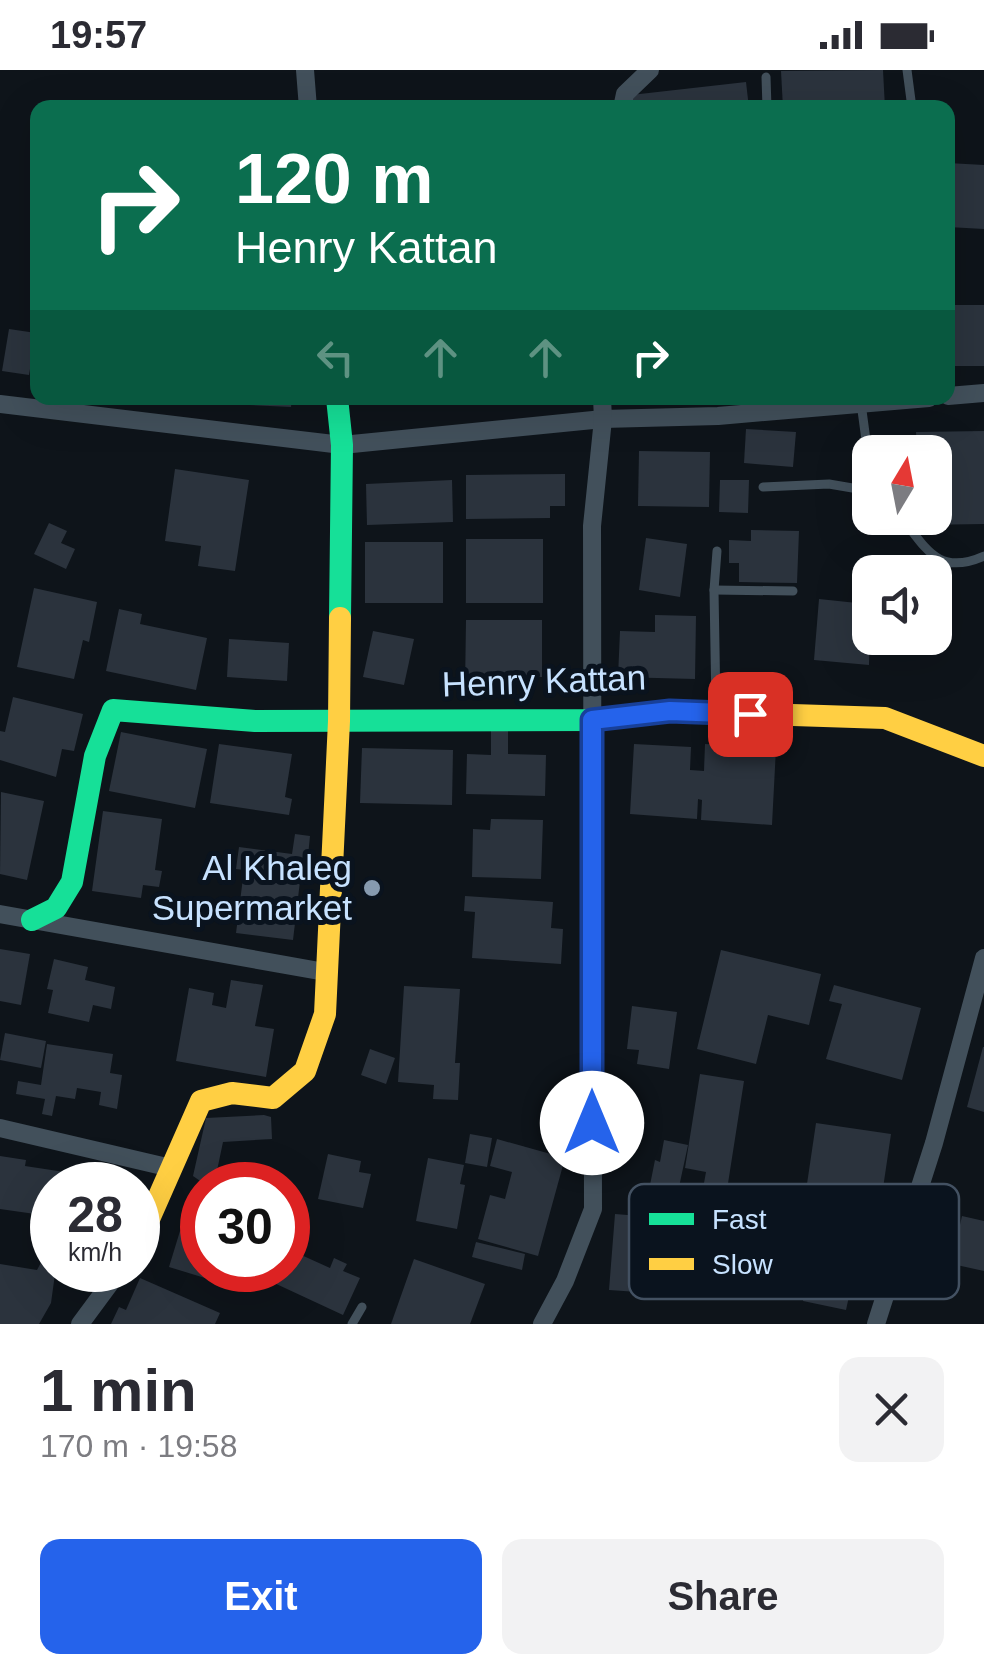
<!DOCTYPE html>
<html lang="en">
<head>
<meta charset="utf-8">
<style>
  body { margin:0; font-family:Arial,sans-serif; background:#f2f2f3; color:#2b2b33; height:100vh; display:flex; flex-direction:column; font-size:38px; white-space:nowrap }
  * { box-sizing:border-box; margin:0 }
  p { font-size:32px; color:#7c7c81 }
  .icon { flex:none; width:55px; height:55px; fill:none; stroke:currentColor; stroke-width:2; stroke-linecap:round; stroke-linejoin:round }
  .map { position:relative; height:1254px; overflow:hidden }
  .side { display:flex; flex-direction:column; background:#fff; flex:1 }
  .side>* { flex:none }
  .top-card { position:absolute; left:30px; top:30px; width:925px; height:305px; border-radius:20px; box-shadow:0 10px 40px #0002; background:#0b6e4f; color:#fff; overflow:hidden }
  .needle { width:65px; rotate:10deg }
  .controls { position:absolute; left:852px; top:365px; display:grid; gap:20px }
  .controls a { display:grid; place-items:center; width:100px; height:100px; border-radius:20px; background:#fff; box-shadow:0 10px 40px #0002; font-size:50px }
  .speed { position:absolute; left:30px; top:1092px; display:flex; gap:20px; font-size:50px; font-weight:700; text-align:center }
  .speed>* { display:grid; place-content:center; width:130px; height:130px; border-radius:50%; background:#fff; box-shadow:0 10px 40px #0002; line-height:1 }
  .speed small { font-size:25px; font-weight:400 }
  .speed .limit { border:15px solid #d22; background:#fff; color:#111 }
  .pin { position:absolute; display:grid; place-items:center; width:85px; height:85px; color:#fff; margin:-42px; border-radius:20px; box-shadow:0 5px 15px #0006 }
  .me { position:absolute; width:110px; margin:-55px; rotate:0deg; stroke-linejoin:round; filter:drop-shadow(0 0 8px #0008) }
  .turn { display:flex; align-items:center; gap:35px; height:210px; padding:0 40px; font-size:45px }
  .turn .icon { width:130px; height:130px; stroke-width:2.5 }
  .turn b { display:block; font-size:70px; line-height:85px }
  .lanes { display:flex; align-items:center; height:95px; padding:0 40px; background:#0003; justify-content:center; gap:50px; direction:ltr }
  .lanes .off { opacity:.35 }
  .round { display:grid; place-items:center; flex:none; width:105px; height:105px; border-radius:20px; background:#f2f2f3 }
  .overview { display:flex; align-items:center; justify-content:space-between; height:170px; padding:0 40px }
  h1 { font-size:60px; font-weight:600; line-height:75px }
  .primary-button { display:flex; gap:20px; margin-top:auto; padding:20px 40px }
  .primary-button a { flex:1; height:115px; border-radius:20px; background:#2563eb; color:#fff; font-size:40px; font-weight:600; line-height:115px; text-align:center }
  .primary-button a+a { background:#f2f2f3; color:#2b2b33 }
  .status { display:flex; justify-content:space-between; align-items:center; height:70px; padding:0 50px; background:#fff; direction:ltr }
  .status svg { height:28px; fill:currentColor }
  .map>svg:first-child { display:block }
  .building { fill:#2b333d }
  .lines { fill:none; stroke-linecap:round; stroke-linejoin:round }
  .lane { stroke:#42505b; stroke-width:9 }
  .street { stroke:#42505b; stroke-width:18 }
  .fast { stroke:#16e098; stroke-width:22 }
  .slow { stroke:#ffcf43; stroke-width:22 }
  .route-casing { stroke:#184099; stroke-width:25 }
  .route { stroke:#2563eb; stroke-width:18 }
  .poi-dot { fill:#869aaf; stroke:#0a131e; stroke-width:4 }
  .labels { text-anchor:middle; stroke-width:10; stroke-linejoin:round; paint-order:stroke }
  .street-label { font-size:35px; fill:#c7e2ff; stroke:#0a131e }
  .poi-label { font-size:35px; fill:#c7e2ff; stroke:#0a131e; text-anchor:end }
  .key { fill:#0a131e; stroke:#435162; stroke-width:2.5 }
  .key-label { font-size:28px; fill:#c7e2ff }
</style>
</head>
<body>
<div class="status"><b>19:57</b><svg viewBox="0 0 49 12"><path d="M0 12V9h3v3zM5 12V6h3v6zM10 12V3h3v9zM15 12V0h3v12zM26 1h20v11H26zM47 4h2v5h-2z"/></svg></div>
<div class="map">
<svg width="984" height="1254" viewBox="0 0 984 1254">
  <rect width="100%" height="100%" fill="#0e141a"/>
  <g class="building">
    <polygon points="883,0 885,38 783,38 781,1"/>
    <polygon points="746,12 749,38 632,38 631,25"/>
    <polygon points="948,93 984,95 984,159 948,157"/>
    <rect x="948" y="235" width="36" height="61"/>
    <polygon points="9,259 36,263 29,305 2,301"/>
    <polygon points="250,328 292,328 291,337 249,335"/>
    <polygon points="746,359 796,362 793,397 744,393"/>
    <polygon points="984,361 984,454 919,455 919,448 935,448 935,382 917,382 916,362"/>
    <polygon points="639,381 710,382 709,437 638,436"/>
    <polygon points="175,399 249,410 235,501 198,496 201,476 165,471"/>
    <polygon points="565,404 565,436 550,436 550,448 466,449 466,405"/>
    <polygon points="452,410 453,452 367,455 366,414"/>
    <polygon points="720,410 749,410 748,443 719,442"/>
    <polygon points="49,453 67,461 61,473 75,479 66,499 34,484"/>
    <polygon points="751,460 799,461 797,513 739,512 739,493 729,493 729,470 751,471"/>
    <polygon points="646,468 687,474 680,527 639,520"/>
    <rect x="466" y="469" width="77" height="64"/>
    <rect x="365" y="472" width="78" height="61"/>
    <polygon points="34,518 97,532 89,572 83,570 74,609 17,597"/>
    <polygon points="819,529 857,533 856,549 870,550 869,595 814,590"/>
    <polygon points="119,539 142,544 140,554 207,568 196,620 106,601"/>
    <polygon points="655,545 696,546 695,609 618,607 620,561 655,562"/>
    <polygon points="466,550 542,550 542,607 504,607 503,618 465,618"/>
    <polygon points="373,561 414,569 404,615 363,607"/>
    <polygon points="229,569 289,573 287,611 227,607"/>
    <polygon points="13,627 83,644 74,681 62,679 56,707 0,690 0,661 5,662"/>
    <polygon points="491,660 508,660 508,684 546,685 545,726 466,724 467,684 491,685"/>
    <polygon points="121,662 207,679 195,738 109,721"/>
    <polygon points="219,674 292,684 285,727 292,729 289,745 210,733"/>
    <polygon points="634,674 691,677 690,700 704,701 705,674 776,678 772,755 701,750 702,730 698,729 697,749 630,744"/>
    <polygon points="362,678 453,680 452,735 360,733"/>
    <polygon points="1,722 44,731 27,810 0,804"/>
    <polygon points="103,741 162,749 155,800 162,801 159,817 143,815 141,828 92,821"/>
    <polygon points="491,749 543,750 541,809 472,807 473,759 490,760"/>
    <polygon points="295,764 310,766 308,786 303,786 293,870 236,863 244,800 236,799 239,777 292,784"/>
    <polygon points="465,826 553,832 551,858 563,859 561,894 472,888 475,842 464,841"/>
    <polygon points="0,879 30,884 21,935 0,931"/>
    <polygon points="721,880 821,904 809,955 768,945 756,994 697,979"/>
    <polygon points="54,889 88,897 85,910 115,917 111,939 93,935 89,952 48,943 53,920 47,919"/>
    <polygon points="231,910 263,915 255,956 274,959 266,1007 176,991 189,918 214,923 212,935 226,938"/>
    <polygon points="834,915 921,938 902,1010 826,989 842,934 829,931"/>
    <polygon points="404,916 460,919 455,993 460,993 458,1030 433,1029 434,1015 398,1012"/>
    <polygon points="632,936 677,942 669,999 637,994 639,980 627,979"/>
    <polygon points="5,963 46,971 41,998 0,990"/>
    <polygon points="47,974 113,984 110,1003 122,1005 117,1039 99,1035 101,1022 77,1018 75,1029 56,1026 52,1046 42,1044 45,1029 16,1024 18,1011 41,1015"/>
    <polygon points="983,977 984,977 984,1042 967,1037"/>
    <polygon points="370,979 395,988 386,1014 361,1005"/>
    <polygon points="700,1004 744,1011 724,1139 700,1135 706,1102 685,1098"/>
    <polygon points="264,1045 271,1047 272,1069 223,1072 214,1115 206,1115 193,1106 206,1048"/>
    <polygon points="816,1053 891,1064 882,1125 807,1114"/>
    <polygon points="470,1064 492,1068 487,1097 465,1093"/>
    <polygon points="497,1069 565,1088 538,1186 478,1169 490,1125 505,1129 512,1102 490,1096"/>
    <polygon points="664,1070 688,1075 676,1131 648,1125 655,1090 660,1092"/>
    <polygon points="328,1084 361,1091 359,1102 371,1104 363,1138 318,1129"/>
    <polygon points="0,1086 26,1090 25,1096 117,1110 116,1115 52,1115 52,1154 34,1151 35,1144 0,1139"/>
    <polygon points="428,1088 464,1095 460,1114 465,1115 457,1159 416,1151"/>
    <polygon points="810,1132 867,1144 846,1240 803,1231 813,1185 799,1181"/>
    <polygon points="615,1144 728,1153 726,1168 656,1163 652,1223 609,1220"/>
    <polygon points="962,1146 984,1151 984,1201 943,1192 950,1162 958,1164"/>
    <polygon points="180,1161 202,1168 202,1200 208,1200 205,1208 169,1197"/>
    <polygon points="52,1172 52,1200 74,1200 70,1207 55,1204 51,1233 39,1254 0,1254 0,1194 37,1200"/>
    <polygon points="476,1172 525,1184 522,1200 472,1187"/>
    <polygon points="288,1179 330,1198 334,1188 347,1194 343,1201 360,1208 343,1245 272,1212 277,1200 288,1200"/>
    <polygon points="414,1189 485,1214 470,1254 391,1254"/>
    <polygon points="140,1208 220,1243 215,1254 111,1254 119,1237 126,1240"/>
  </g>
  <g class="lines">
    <g class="lane">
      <polyline points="907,0 912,38"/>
      <polyline points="766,7 767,38"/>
      <polyline points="861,333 870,400"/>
      <polyline points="763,417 829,414 870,421"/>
      <path d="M 902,448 C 927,480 939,506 984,486"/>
      <polyline points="714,520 793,521"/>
      <polyline points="716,638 714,520 717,481"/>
      <polyline points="352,1254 362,1237"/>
    </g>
    <g class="street">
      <polyline points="305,0 308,38"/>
      <polyline points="622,38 625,24 650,0"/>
      <polyline points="948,326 984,323"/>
      <polyline points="0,334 342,375 603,349 718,346 929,328"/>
      <polyline points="0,844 325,902"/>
      <polyline points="0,1058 171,1098"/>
      <polyline points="80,1254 120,1200"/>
      <polyline points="542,1254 565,1211 593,1139 592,456 603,349 602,328"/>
      <polyline points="876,1254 934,1073 984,888"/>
    </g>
    <g class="fast">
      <polyline points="337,328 342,375 340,548"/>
      <polyline points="32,850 56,838 72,812 95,686 113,640 255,651 593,650 633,645"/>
    </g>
    <g class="slow">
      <polyline points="633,645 669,641 885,648 984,686"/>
      <polyline points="138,1174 201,1031 232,1023 273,1028 305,1001 325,944 339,651 340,548"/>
    </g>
  </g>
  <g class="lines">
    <g class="route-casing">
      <polyline id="route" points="592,1053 592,650 670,641 750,644"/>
    </g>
    <use href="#route" class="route"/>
  </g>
  <circle class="poi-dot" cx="372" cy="818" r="10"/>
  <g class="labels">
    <g class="street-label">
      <text transform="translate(544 611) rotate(-2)" y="12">Henry Kattan</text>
    </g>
    <g class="poi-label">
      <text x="352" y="810">Al Khaleg<tspan x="352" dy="40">Supermarket</tspan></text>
    </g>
  </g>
  <rect x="629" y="1114" width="330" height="115" rx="15" class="key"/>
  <rect x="649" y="1143" width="45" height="12" fill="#16e098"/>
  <rect x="649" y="1188" width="45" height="12" fill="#ffcf43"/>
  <g class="key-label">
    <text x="712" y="1159">Fast</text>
    <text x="712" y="1204">Slow</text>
  </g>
</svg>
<div class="controls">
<a><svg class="needle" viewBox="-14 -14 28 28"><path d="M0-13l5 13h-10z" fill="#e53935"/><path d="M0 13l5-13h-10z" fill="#7c7c81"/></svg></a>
<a><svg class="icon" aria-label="sound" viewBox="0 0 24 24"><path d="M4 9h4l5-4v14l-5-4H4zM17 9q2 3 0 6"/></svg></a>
</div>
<div class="speed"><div>28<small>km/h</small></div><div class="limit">30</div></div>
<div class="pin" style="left:750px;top:644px;background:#d93025"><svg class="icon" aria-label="arrive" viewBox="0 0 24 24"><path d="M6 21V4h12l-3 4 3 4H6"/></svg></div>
<svg class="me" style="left:592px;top:1053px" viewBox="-20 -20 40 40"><circle r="19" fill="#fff"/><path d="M0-13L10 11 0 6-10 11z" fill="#2563eb"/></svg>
<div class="top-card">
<div class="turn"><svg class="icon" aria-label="right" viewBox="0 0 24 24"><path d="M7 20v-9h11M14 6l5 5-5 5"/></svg><div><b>120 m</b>Henry Kattan</div></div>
<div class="lanes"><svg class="icon off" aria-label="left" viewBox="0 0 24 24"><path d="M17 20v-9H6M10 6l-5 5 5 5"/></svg><svg class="icon off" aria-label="ahead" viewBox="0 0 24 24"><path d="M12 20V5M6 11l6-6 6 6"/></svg><svg class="icon off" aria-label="ahead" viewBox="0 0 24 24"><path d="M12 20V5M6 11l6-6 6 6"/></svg><svg class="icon" aria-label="right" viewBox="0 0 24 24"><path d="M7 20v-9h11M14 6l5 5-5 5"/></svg></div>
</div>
</div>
<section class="side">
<div class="overview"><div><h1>1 min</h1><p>170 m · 19:58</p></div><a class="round"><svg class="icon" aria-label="close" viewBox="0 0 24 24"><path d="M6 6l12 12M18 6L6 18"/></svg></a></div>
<div class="primary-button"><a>Exit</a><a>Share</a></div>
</section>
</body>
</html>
